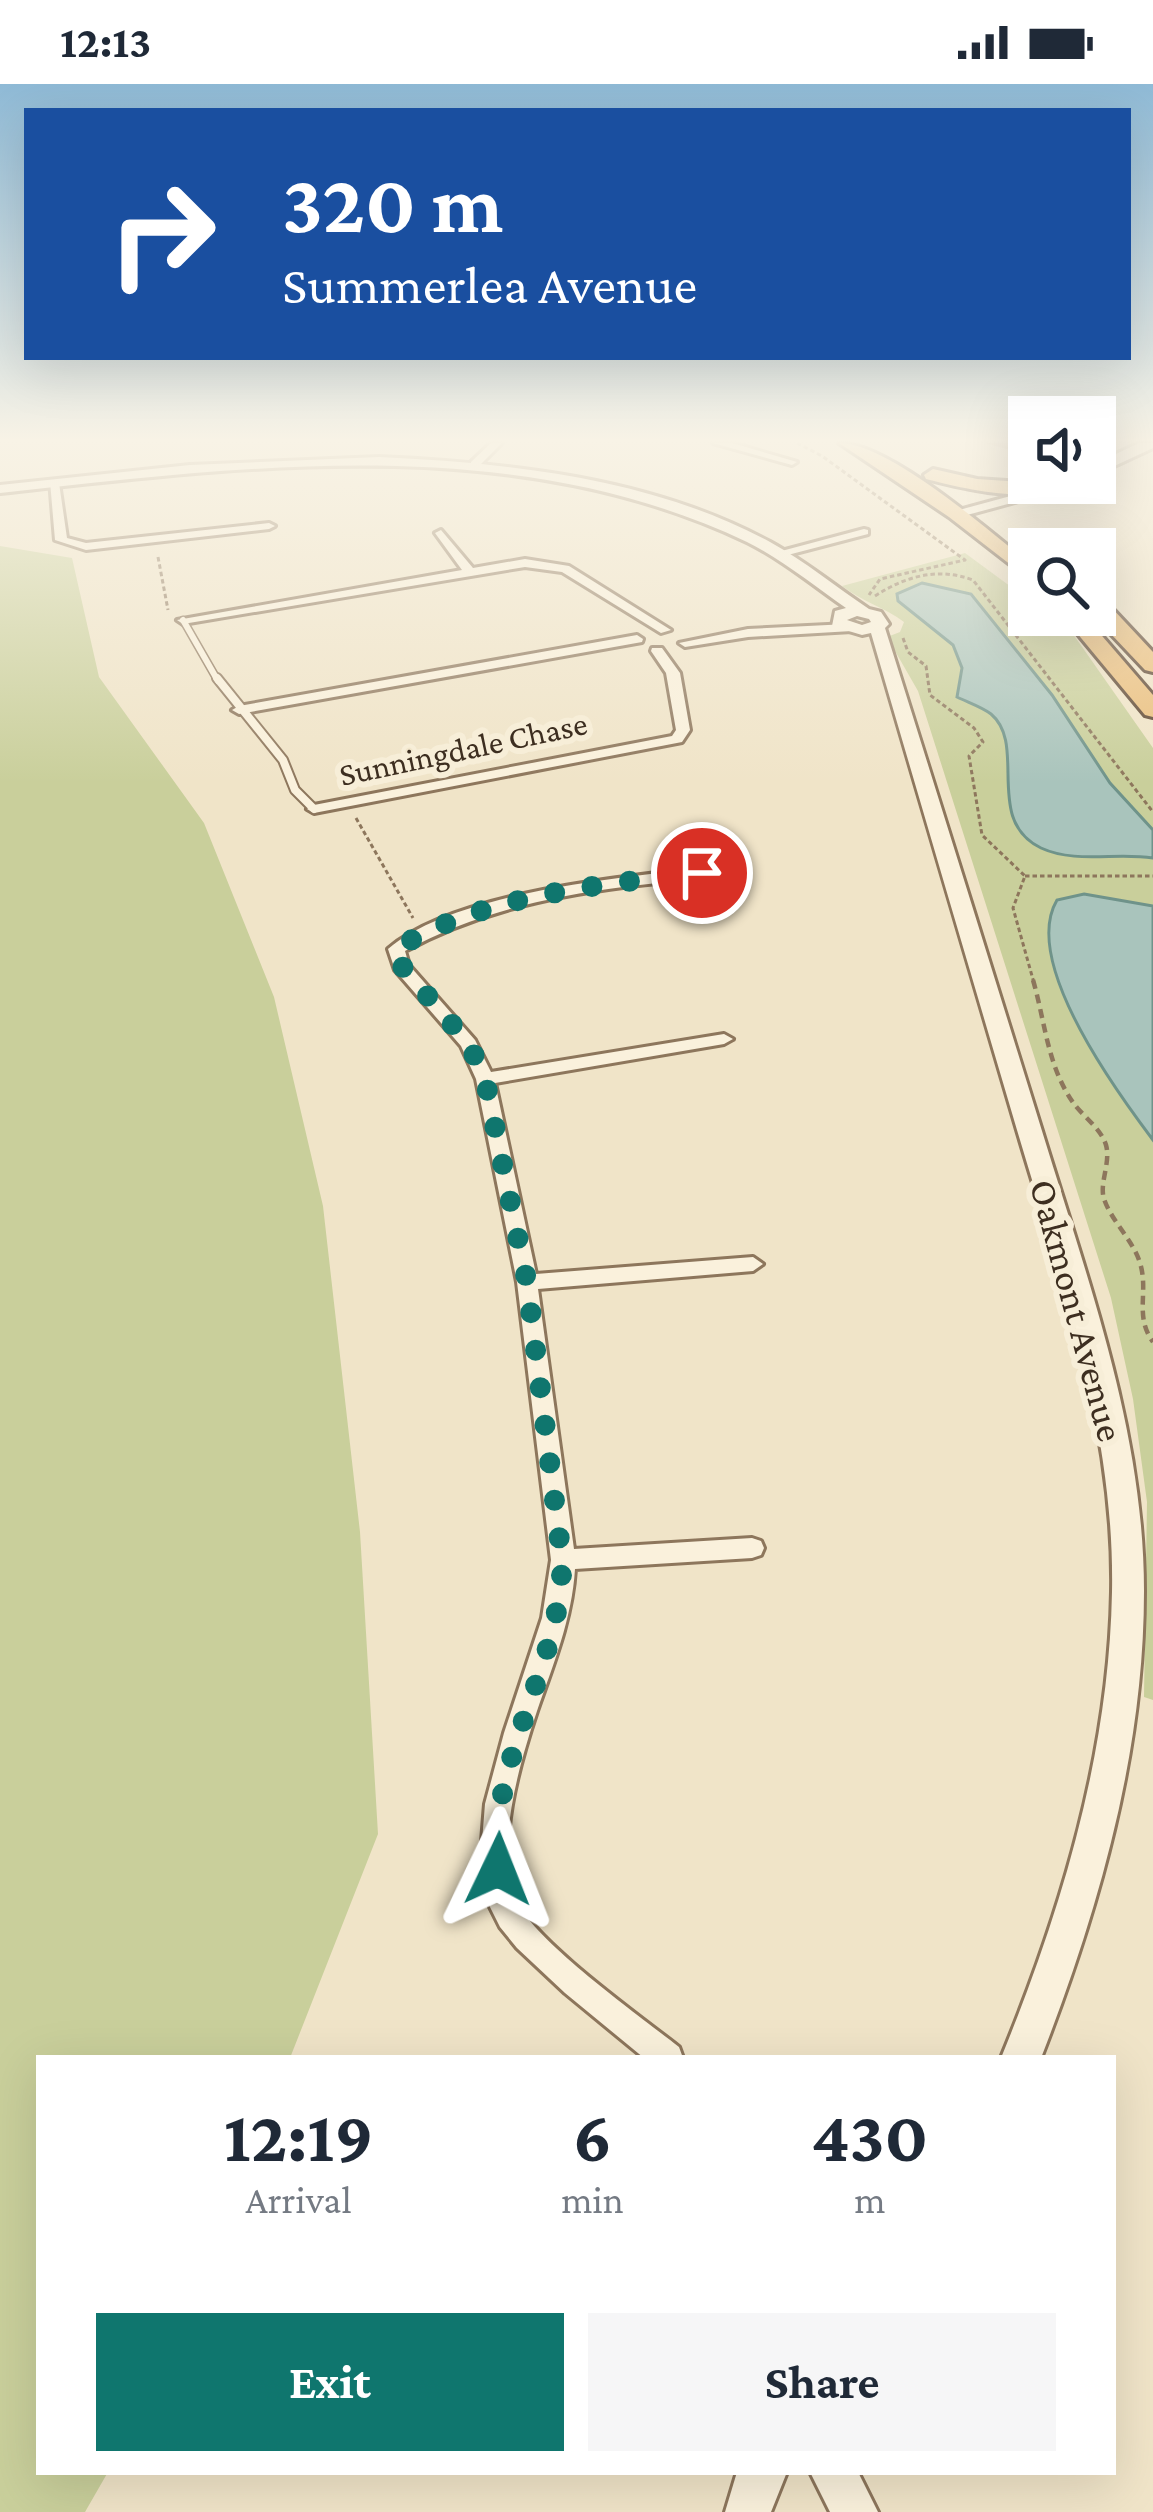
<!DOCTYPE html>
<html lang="en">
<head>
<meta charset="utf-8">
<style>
  body { margin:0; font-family:"Crimson Pro",serif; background:#f6f6f7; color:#1f2937; height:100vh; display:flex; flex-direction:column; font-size:45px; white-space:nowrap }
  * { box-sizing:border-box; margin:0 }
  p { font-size:39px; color:#747a83 }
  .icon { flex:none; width:66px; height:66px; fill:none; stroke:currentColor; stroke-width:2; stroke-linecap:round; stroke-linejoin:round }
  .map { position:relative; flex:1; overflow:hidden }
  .side { position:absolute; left:36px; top:1971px; width:1080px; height:420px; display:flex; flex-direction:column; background:#fff; border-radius:0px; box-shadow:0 12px 48px #0002 }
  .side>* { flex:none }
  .top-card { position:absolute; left:24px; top:24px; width:1107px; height:252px; border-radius:0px; box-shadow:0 12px 48px #0002; background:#1a4fa0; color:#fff; overflow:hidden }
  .buttons { position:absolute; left:1008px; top:312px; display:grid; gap:24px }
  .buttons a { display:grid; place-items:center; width:108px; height:108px; border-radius:0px; background:#fff; box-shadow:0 12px 48px #0002; font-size:60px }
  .pin { position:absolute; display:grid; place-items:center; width:102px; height:102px; color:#fff; margin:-51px; border:6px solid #fff; border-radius:50%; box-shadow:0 3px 12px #0007 }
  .me { position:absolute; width:132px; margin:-66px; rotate:2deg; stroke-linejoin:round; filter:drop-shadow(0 0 9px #0008) }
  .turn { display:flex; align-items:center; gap:42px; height:252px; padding:0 60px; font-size:54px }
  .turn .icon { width:156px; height:156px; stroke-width:2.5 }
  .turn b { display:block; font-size:84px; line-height:102px }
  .eta { display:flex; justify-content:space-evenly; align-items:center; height:204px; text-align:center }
  .eta b { font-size:72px; font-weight:700; line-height:84px }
  .cta { display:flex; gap:24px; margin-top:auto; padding:24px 60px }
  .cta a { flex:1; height:138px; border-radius:0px; background:#0f766e; color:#fff; font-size:48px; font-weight:700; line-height:138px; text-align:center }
  .cta a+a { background:#f6f6f7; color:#1f2937 }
  .status { display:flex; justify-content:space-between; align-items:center; height:84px; padding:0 60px; background:#fff; direction:ltr }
  .status svg { height:33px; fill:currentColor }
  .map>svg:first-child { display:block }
  .green { fill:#c9cf9b }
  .water { fill:#a9c4bc; stroke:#6f938a; stroke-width:3 }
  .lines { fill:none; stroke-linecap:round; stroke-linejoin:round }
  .service-far1-casing { stroke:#8d765c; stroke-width:9 }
  .service-casing { stroke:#8d765c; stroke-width:12 }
  .minor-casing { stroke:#8d765c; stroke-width:6 }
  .tertiary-casing { stroke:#8d765c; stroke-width:6 }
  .secondary-casing { stroke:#6f573f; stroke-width:6 }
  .trunk-casing { stroke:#5b4430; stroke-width:6 }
  .path-far1 { stroke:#8d765c; stroke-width:3; stroke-dasharray:4.5 3; stroke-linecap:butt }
  .path { stroke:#8d765c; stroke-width:4.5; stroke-dasharray:9 6; stroke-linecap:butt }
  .service-far1 { stroke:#faf1dc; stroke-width:6 }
  .service { stroke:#faf1dc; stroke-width:8 }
  .minor { fill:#faf1dc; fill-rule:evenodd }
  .tertiary { fill:#faf1dc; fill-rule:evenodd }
  .secondary { fill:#faf1dc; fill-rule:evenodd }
  .trunk { fill:#eabe7c; fill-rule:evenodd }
  .wall { fill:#b2896c }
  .route { stroke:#0f766e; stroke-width:21; stroke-dasharray:0 37.8 }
  .labels { text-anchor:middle; stroke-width:12; stroke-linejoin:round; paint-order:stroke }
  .far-street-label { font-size:33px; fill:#3d2e20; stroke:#f7eed8 }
  .street-label { font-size:39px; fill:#3d2e20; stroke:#f7eed8 }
</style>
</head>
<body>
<div class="status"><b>12:13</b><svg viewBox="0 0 49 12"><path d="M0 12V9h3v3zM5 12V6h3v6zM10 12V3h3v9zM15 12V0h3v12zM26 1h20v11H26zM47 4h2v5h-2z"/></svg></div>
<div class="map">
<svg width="1153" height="2428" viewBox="0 0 1153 2428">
  <rect width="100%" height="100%" fill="#f0e4c8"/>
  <g class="green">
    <polygon points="0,462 72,474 99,593 204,739 274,913 323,1122 360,1448 378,1750 290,1974 39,1974 39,2388 108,2388 85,2428 0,2428"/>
    <path d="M 965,469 L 1029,516 L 1029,531 L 1050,531 L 1073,550 L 1153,664 L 1153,1616 L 1144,1613 L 1147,1418 L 1133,1315 L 1111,1214 L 918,607 L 887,553 L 900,548 L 904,538 C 884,523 863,518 842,502 Z"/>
  </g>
  <g class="water">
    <path d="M 922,499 L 971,510 L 1052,611 L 1110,699 L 1153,746 L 1153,774 C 1116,768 1076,780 1041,764 C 983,736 1028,661 991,630 C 982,623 967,618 957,613 L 962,584 L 953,561 L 898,517 L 897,510 Z"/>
    <path d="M 1084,810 L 1153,822 L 1153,1056 C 1116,1007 1021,877 1057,816 Z"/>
  </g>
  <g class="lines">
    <g class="service-far1-casing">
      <polyline id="service-far1" points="183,536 218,597"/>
    </g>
    <g class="service-casing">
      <polyline id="service" points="217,594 283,676 295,706 314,725"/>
    </g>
    <g class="minor-casing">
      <g id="minor">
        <polygon points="491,359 502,359 479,382 471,382 471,378"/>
        <polygon points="713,359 732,359 797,378 792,381"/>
        <polygon points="50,397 59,399 67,454 86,459 269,439 275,442 269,445 86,466 55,456"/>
        <polygon points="864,445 868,446 868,450 780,473 774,469"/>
        <polygon points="441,446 473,484 525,475 569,482 671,546 661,549 562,488 525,483 183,540 177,536 462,486 435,449"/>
        <polygon points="848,540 852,541 852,547 748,553 685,563 679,559 748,545"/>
        <polygon points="637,551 643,555 642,558 239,630 232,626 239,622"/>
        <polygon points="652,564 662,564 680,589 690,646 682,658 314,729 307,725 314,721 672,652 676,646 666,589 651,567"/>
        <path d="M 702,784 L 710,789 L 708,792 C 680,798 651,799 623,803 C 546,813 473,830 405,867 L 409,881 L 475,956 L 491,988 L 724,950 L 733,955 L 724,960 L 495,999 L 536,1190 L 753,1173 L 763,1180 L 753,1187 L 538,1205 L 574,1465 L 752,1454 L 761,1457 L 764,1464 L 761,1471 L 752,1474 L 575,1485 C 572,1535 553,1581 537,1627 C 520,1678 494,1764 516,1816 C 533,1856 641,1933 679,1963 L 683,1974 L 644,1974 L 565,1909 L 517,1864 L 500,1843 L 487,1817 L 481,1770 L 485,1720 L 504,1649 L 542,1534 L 551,1476 L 517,1198 L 476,995 L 461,962 L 395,886 L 388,865 C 453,809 616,794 702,784 Z"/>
      </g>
    </g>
    <g class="tertiary-casing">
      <g id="tertiary">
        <path d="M 379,373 C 511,379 652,394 770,458 C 805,477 836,503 869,525 L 881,528 L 889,540 L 885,544 C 938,712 990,879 1042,1047 C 1088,1197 1144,1348 1144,1507 C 1144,1668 1099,1825 1041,1974 L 1001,1974 C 1062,1825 1109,1669 1112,1508 C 1115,1348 1062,1197 1017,1046 C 968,880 919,714 871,549 L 862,551 L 832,542 L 835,527 L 846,524 C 814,502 783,476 747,458 C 514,347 248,382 0,409 L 0,401 L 190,381 ZM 857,532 L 869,535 L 871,538 L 862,541 L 847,536 Z"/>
        <polygon points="737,2388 787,2388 771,2428 725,2428"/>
        <polygon points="810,2388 858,2388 878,2428 830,2428"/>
      </g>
    </g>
    <g class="secondary-casing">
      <g id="secondary">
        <polygon points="1139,359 1153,359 1153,364 1095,391 1095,380"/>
        <polygon points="1058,399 1085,399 956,434 948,429"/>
      </g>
    </g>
    <g class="trunk-casing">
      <g id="trunk">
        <path d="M 839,359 C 889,359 988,446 1029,479 L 1029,495 L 949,433 Z"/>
        <path d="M 933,385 L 977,395 L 1035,399 L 1042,404 C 1019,419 954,402 926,395 L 924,391 Z"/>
        <polygon points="1102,521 1110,522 1153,568 1153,588 1145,586 1094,532 1095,522"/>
        <polygon points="1062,531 1084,531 1153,611 1153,633 1145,631"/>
      </g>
    </g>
    <g class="path-far1">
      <polyline points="797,359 822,372 965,476 880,495 869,511"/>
      <polyline points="158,473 168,526"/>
      <path d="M 875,512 C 906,492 938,483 973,496 L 1153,728"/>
      <polyline points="903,554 908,568 926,582 930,611 974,644 983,658 969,672 982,751 1025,792 1013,824 1034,899"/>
      <polyline points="356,734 413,834"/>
      <polyline points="1025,792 1153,792"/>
    </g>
    <path class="path" d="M 1033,896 C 1045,937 1047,980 1072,1017 C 1082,1032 1101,1044 1106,1061 C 1111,1079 1099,1099 1104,1115 C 1112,1138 1133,1156 1140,1179 C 1149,1208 1134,1232 1153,1258"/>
    <use href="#service-far1" class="service-far1"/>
    <use href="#service" class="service"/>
    <use href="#minor" class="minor"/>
    <use href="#tertiary" class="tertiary"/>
    <use href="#secondary" class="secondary"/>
    <use href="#trunk" class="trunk"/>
  </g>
  <polygon class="wall" points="985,359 1029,359 1029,366 1014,367"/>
  <linearGradient id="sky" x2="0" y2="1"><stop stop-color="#8fbad6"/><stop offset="0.51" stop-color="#f8f3e6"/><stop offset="1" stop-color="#f8f3e6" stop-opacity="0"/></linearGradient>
  <rect width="1153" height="699" fill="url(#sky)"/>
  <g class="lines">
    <path class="route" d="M 498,1785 C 487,1677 562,1581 562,1476 L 527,1198 L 485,995 L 469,960 L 401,881 L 396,865 C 482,811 602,800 702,789"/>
  </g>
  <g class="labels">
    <g class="far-street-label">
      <text transform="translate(463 664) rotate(-12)" y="12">Sunningdale Chase</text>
    </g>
    <g class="street-label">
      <text transform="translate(1078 1226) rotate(75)" y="14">Oakmont Avenue</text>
    </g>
  </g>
</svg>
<div class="buttons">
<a><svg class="icon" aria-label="sound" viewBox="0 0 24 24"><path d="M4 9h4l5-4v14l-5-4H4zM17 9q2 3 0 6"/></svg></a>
<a><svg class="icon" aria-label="search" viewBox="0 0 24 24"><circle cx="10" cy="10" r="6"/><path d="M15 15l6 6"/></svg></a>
</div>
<div class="pin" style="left:702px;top:789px;background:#d93025"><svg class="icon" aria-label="arrive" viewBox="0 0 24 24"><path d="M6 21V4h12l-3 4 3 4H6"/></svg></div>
<svg class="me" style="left:498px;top:1785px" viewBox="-20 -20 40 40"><path d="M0-17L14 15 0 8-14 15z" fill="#0f766e" stroke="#fff" stroke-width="4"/></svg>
<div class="top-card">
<div class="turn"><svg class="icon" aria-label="right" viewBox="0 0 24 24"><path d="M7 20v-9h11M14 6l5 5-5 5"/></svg><div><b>320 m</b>Summerlea Avenue</div></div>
</div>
<section class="side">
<div class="eta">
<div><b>12:19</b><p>Arrival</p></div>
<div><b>6</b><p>min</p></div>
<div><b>430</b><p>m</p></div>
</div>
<div class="cta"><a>Exit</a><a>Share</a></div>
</section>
</div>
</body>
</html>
